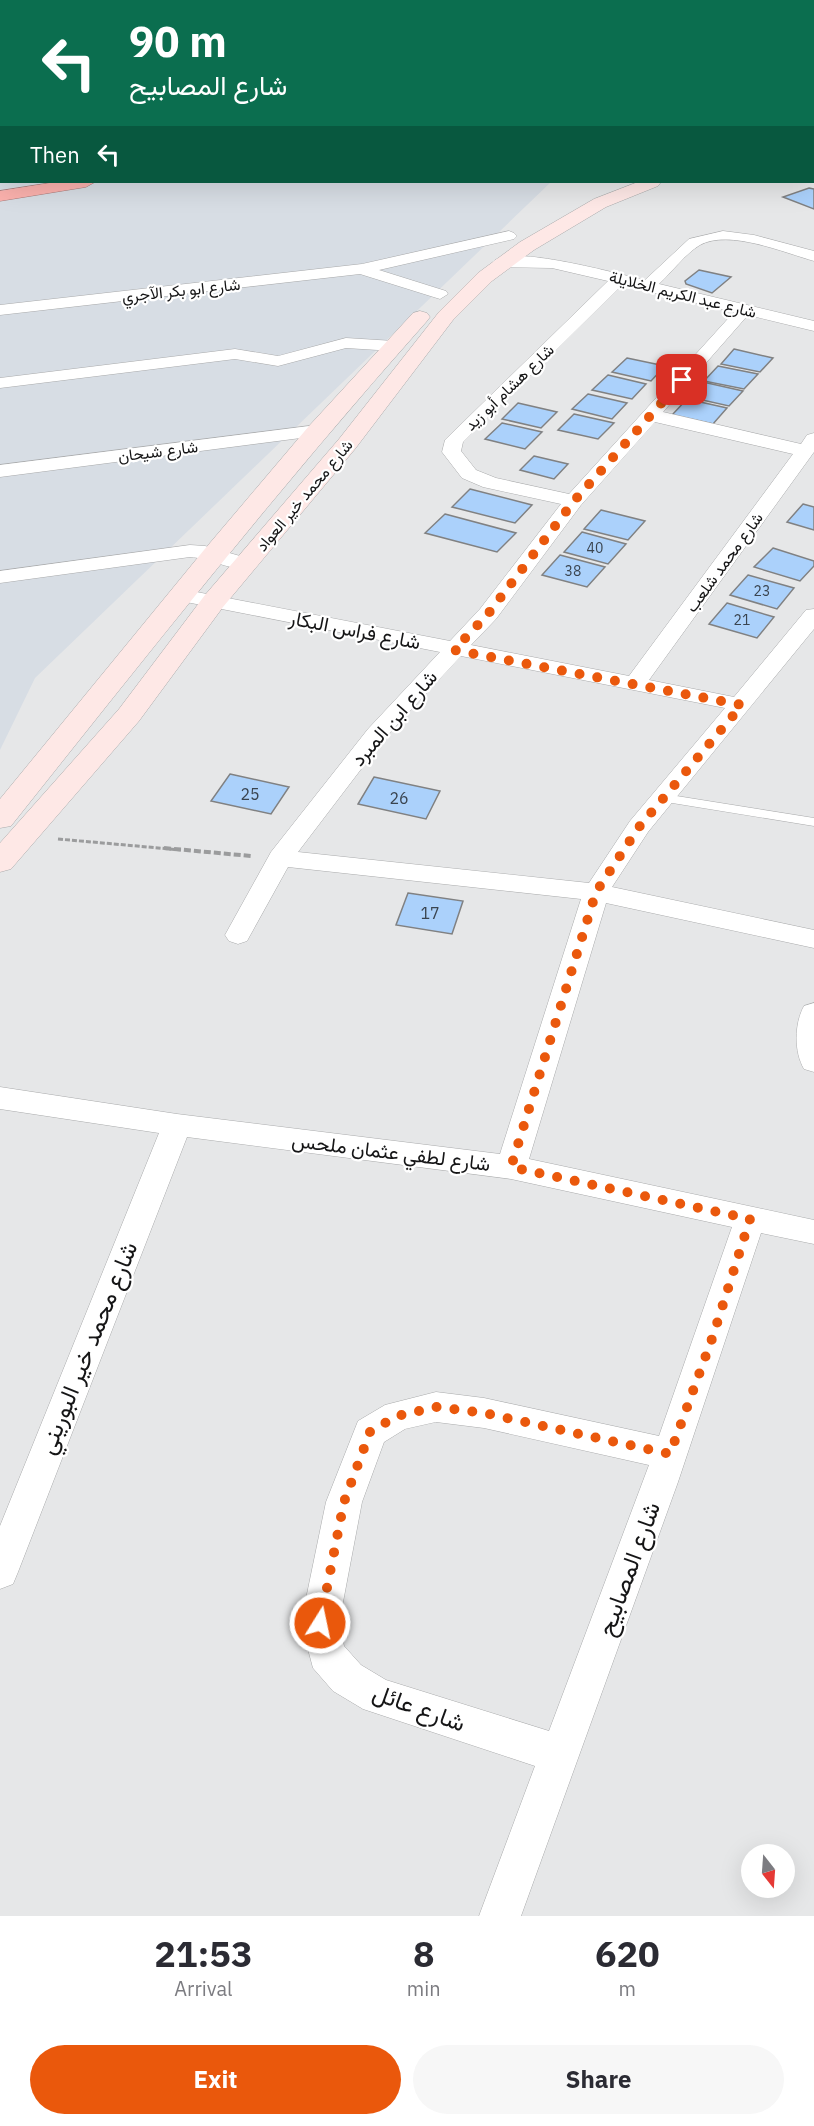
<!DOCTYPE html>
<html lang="en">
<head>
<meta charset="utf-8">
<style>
  body { margin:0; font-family:"IBM Plex Sans",Vazirmatn,sans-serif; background:#f7f7f7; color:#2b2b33; height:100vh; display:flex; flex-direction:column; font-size:22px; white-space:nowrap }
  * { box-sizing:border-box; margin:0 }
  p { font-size:20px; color:#7c7c81 }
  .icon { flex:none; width:33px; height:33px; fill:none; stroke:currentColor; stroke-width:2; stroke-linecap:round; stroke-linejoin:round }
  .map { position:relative; height:1916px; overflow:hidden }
  .details { display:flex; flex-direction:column; background:#fff; flex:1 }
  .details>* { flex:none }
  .guide { position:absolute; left:0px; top:0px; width:814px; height:183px; box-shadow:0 6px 24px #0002; background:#0b6e4f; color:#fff; overflow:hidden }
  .needle { width:39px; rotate:163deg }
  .buttons { position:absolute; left:741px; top:1844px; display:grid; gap:12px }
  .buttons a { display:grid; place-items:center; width:54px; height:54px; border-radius:50%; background:#fff; box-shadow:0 6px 24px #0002; font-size:30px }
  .pin { position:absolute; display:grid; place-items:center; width:51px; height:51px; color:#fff; margin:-26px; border-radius:12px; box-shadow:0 3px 9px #0006 }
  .me { position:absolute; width:66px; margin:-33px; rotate:10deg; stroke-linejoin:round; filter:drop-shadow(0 0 4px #0008) }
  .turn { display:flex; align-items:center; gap:21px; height:126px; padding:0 30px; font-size:27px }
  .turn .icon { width:78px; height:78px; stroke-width:2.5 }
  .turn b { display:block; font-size:42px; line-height:51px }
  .then { display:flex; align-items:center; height:57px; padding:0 30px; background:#0003; gap:12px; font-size:22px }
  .eta { display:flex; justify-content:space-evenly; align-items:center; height:102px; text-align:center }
  .eta b { font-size:36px; font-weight:700; line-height:42px }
  .action { display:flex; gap:12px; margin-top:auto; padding:12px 30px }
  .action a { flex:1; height:69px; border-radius:36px; background:#ea580c; color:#fff; font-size:24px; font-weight:700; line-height:69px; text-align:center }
  .action a+a { background:#f7f7f7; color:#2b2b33 }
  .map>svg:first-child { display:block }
  .built { fill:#d7dde4 }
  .building { fill:#abd1fb; stroke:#808182; stroke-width:1.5 }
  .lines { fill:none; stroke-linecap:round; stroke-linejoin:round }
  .lane-casing { stroke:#a9aaab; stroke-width:1 }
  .street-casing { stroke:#a9aaab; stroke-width:1 }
  .secondary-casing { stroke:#a9aaab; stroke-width:1 }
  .highway-casing { stroke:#aa7a78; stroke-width:1 }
  .path-far1 { stroke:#9b9c9d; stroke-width:3; stroke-dasharray:5 2; stroke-linecap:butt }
  .path { stroke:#9b9c9d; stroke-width:4; stroke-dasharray:7 3; stroke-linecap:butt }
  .lane { fill:#fff; fill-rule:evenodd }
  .street { fill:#fff; fill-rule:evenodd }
  .secondary { fill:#fee8e6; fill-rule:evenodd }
  .highway { fill:#fbb1ad; fill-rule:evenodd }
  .route { stroke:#ea580c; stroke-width:10; stroke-dasharray:0 18 }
  .labels { text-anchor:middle; stroke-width:4.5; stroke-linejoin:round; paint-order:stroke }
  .far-number-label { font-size:14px; fill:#3a444f }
  .far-street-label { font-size:16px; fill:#151516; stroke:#fff }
  .number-label { font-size:16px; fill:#3a444f }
  .street-label { font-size:20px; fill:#151516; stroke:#fff }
  .near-street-label { font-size:24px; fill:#151516; stroke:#fff }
</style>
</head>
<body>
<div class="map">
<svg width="814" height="1916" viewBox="0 0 814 1916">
  <rect width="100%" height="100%" fill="#e6e7e8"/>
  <polygon class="built" points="0,156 2,182 551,182 35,678 0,750"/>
  <g class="building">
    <polygon points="809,188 814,189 814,209 783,197"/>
    <polygon points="699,270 731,277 712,293 686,284 685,281"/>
    <polygon points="734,349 773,358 760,372 721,364"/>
    <polygon points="627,358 665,366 651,381 612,372"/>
    <polygon points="718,366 758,374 744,389 704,381"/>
    <polygon points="608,375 646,384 632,399 592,390"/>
    <polygon points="703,382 743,391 729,406 689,397"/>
    <polygon points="588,394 627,403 612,419 572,409"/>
    <polygon points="687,399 727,408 713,424 672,415"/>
    <polygon points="518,403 557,412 541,428 502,419"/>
    <polygon points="574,414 614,423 598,439 558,430"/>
    <polygon points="502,423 542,432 525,449 485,439"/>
    <polygon points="534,456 568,464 554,479 520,470"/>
    <polygon points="470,489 532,505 515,523 452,507"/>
    <polygon points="803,504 814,507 814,530 787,522"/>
    <polygon points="601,510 645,521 628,540 584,529"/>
    <polygon points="445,514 516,533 497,552 425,533"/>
    <polygon points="582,532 626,544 608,564 564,552"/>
    <polygon points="773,548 814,561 814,566 800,581 754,567"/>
    <polygon points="560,555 605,567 587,587 542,575"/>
    <polygon points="748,575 794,588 777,609 730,595"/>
    <polygon points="727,603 774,617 757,638 709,624"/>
    <polygon points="230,774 289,787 271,814 211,801"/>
    <polygon points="374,777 440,791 426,819 358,804"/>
    <polygon points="408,893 463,901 452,934 396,925"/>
  </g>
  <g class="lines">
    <g class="lane-casing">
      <g id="lane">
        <polygon points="0,81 2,81 2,86 0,85"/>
        <polygon points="664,794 814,818 814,826 660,801 658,798"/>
      </g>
    </g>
    <g class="street-casing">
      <g id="street">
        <rect x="813" y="37" width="1" height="8"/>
        <rect x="813" y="88" width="1" height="8"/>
        <polygon points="2,96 2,105 0,105 0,97"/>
        <polygon points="509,231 514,233 517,236 514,239 379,270 446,291 448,294 440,299 360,274 0,315 0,305 362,264"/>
        <path d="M 723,231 L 754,235 L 814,251 L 814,261 C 785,253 729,229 700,245 C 685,254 672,272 659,284 L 814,321 L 814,331 L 748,315 L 663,412 L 801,444 L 807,435 L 814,433 L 814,452 L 649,680 L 734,697 L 806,610 L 814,609 L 814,629 L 648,832 L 612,887 L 814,930 L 814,948 L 606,903 L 529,1159 L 814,1220 L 814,1244 L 761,1233 L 678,1482 L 521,1916 L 479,1916 L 535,1766 L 363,1709 L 333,1691 L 313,1668 L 301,1623 L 326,1502 L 358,1421 L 385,1405 L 436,1392 L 484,1398 L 659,1436 L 732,1227 L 511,1179 L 187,1137 L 18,1572 L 13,1584 L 0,1589 L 0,1526 L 159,1133 L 0,1109 L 0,1087 L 177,1114 L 500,1154 L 581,899 L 288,867 L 247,941 L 238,944 L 229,941 L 225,935 L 271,852 L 368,729 L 440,652 L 181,601 L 174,599 L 170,595 L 174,591 L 181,589 L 450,641 L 480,609 L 561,504 L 483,487 L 462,478 L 442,452 L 445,440 L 608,281 L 552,268 L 501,267 L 493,262 C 509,243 621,275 645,280 L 689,239 ZM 622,285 L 734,312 L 569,494 L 496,478 L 476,470 L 461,451 L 463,442 ZM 655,422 L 793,454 L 629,676 L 471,645 L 496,619 L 581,505 ZM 461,656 L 725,708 L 630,821 L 589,883 L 298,852 L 384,739 ZM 436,1422 L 484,1428 L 649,1465 L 549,1731 L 386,1680 L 361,1665 L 344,1646 L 339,1623 L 362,1502 L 384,1442 L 405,1429 Z"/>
        <polygon points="346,338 394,341 403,346 394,351 346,348 278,366 235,359 0,388 0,378 235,349 278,356"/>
        <polygon points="317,425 326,431 324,435 0,477 0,465"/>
        <path d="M 190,545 L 205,546 L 254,560 L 257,564 L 254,568 C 235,573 210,558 190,557 L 0,583 L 0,571 Z"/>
        <path d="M 814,1003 L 814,1072 L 804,1069 C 794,1052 794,1024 804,1006 Z"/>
      </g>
    </g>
    <g class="secondary-casing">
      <g id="secondary">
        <polygon points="232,0 248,0 231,2"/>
        <rect x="0" y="90" width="2" height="10"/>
        <rect x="813" y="155" width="1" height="11"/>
        <polygon points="638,182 661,182 658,186 606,207 534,250 492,281 453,320 355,449 223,607 139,721 11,869 0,872 0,843 119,709 205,595 339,439 439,312 478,273 520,242 594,199"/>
        <path d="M 420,311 L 427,313 L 430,317 L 427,321 C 282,484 147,655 11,826 L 0,828 L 0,799 L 204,550 L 309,426 L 413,313 Z"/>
      </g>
    </g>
    <g class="highway-casing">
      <g id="highway">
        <polygon points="737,0 751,0 736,2"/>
        <polygon points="768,0 782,0 767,2"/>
        <polygon points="56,182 95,182 86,187 0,201 0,191"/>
      </g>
    </g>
    <polyline class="path-far1" points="58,839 181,850"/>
    <polyline class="path" points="164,848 251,856"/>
    <use href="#lane" class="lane"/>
    <use href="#street" class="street"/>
    <use href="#secondary" class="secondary"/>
    <use href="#highway" class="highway"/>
  </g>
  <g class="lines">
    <polyline class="route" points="320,1623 344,1502 370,1432 397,1416 436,1407 484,1413 670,1454 713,1336 750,1219 511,1167 596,892 639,827 742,705 454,650 488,614 574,501 682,380"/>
  </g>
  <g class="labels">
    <g class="far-number-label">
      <text x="595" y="553">40</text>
      <text x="573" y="576">38</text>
      <text x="762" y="596">23</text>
      <text x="742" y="625">21</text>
    </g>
    <g class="far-street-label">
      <text transform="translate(181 290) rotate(-6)" y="6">شارع ابو بكر الآجري</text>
      <text transform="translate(683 294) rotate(14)" y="6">شارع عبد الكريم الخلايلة</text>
      <text transform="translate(509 387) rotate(-44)" y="6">شارع هشام أبو زيد</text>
      <text transform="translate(158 451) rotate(-7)" y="6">شارع شيحان</text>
      <text transform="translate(304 495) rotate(-50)" y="6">شارع محمد خير العواد</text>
      <text transform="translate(724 562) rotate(-54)" y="6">شارع محمد شلعب</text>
    </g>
    <g class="number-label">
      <text x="250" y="800">25</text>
      <text x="399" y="804">26</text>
      <text x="430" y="919">17</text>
    </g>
    <g class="street-label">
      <text transform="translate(355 630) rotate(11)" y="7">شارع فراس البكار</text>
      <text transform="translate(394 718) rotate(-49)" y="7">شارع ابن المبرد</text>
      <text transform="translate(391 1152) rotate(7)" y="7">شارع لطفي عثمان ملحس</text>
    </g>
    <g class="near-street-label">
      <text transform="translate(88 1348) rotate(-68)" y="8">شارع محمد خير البوريني</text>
      <text transform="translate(629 1569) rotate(-70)" y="8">شارع المصابيح</text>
      <text transform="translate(419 1708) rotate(20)" y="8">شارع عائل</text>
    </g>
  </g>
</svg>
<div class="buttons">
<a><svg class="needle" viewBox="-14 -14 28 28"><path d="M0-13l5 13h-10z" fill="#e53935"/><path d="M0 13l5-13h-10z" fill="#7c7c81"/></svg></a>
</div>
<div class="pin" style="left:682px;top:380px;background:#d93025"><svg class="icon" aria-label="arrive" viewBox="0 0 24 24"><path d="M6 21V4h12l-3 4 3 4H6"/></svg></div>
<svg class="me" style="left:320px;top:1623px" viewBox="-20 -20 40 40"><circle r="17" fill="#ea580c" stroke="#fff" stroke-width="3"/><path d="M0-11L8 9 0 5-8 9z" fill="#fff"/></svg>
<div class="guide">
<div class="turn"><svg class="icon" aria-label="left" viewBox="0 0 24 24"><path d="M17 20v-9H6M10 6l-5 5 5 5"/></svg><div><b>90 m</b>شارع المصابيح</div></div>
<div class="then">Then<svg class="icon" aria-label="left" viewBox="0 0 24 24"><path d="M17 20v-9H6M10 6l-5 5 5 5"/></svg></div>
</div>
</div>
<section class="details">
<div class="eta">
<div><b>21:53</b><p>Arrival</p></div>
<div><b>8</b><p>min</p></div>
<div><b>620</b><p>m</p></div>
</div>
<div class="action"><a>Exit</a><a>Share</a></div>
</section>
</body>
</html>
